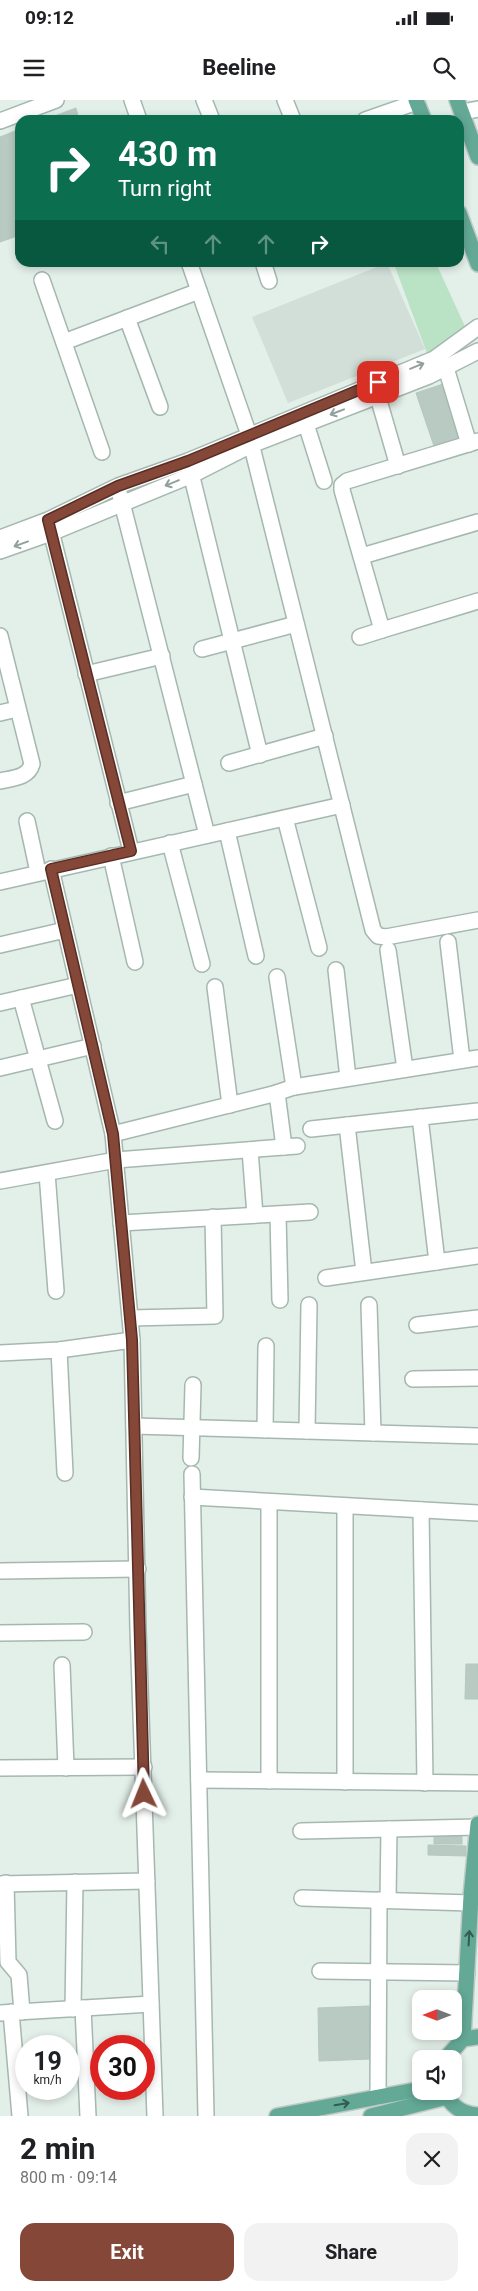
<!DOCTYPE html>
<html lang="en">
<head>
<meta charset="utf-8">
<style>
  body { margin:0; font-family:Roboto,sans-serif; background:#f2f2f2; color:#202124; height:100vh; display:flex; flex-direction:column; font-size:19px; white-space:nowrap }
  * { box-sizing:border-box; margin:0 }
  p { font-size:16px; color:#757577 }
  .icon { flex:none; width:28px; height:28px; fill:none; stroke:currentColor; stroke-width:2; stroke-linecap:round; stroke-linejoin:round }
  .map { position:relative; height:2016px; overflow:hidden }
  .details { display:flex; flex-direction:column; background:#fff; flex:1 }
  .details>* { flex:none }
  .guide { position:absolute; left:15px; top:15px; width:449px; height:152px; border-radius:15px; box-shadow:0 2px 8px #0003; background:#0b6e4f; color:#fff; overflow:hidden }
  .needle { width:32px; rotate:270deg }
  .controls { position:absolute; left:412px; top:1890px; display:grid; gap:10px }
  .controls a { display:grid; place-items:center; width:50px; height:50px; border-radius:10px; background:#fff; box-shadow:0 2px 8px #0003; font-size:25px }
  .speed { position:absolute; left:15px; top:1935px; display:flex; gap:10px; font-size:25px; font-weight:700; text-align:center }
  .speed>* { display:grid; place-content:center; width:65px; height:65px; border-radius:50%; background:#fff; box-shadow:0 2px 8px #0003; line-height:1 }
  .speed small { font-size:12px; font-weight:400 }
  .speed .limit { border:8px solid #d22; background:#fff; color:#111 }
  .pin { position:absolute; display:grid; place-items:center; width:42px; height:42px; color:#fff; margin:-21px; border-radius:10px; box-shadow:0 2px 8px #0006 }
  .me { position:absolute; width:55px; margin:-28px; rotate:358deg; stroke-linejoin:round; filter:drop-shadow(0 0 4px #0008) }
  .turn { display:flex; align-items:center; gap:18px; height:105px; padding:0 20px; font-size:22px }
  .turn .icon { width:65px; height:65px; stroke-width:2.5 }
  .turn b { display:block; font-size:35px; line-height:42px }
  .lanes { display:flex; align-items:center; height:48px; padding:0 20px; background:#0003; justify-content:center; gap:25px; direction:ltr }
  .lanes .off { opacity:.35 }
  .round { display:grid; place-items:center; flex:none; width:52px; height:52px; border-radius:15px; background:#f2f2f2 }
  .headline { display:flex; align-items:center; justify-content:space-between; height:85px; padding:0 20px }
  h1 { font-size:30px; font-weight:700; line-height:38px }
  .primary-button { display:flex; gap:10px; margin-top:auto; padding:10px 20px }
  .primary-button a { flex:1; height:58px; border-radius:15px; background:#844738; color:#fff; font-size:20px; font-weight:700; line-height:58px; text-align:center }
  .primary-button a+a { background:#f2f2f2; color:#202124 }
  .status { display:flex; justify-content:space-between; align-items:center; height:35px; padding:0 25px; background:#fff; direction:ltr }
  .status svg { height:14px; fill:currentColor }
  header { display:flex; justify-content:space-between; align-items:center; height:65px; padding:0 20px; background:#fff; font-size:22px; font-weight:700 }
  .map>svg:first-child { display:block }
  .built { fill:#d1dfd8 }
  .green { fill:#bae2c4 }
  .building { fill:#b8cac2; stroke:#b5c9c0 }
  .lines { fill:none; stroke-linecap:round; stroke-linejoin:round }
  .minor-casing { stroke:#a5b8b0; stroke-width:18 }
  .major-casing { stroke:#c1cac7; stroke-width:18 }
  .minor { stroke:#fff; stroke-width:15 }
  .major { stroke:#63a995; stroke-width:15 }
  .oneway { stroke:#90a09c }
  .oneway2 { stroke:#315c4f }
  .route-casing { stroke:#562e24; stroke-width:12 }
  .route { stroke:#844738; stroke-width:9 }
</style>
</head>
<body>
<div class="status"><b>09:12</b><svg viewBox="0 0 49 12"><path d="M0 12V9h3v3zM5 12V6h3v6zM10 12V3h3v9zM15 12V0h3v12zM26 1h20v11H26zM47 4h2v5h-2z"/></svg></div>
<header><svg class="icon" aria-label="menu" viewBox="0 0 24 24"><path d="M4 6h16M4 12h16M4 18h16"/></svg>Beeline<svg class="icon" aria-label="search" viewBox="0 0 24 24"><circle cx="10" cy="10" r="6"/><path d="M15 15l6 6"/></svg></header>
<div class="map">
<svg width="478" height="2016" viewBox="0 0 478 2016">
  <rect width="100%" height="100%" fill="#e3efe9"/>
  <polygon class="built" points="387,163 425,249 288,303 252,217"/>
  <polygon class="green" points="397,162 436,163 467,231 427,253 394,164"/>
  <g class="building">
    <polygon points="76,8 79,20 44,20"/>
    <polygon points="20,29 20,135 0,142 0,37"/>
    <polygon points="446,283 464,336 434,346 416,293"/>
    <polygon points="466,1564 478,1564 478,1599 465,1599"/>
    <rect x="434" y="1731" width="28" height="13"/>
    <polygon points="428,1745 466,1746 466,1756 428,1755"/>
    <polygon points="369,1906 371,1959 319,1961 318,1908"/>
  </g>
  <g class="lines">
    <g class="minor-casing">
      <g id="minor">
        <polyline points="132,0 139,20"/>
        <polyline points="204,0 212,20"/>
        <polyline points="285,0 293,20"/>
        <polyline points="462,12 478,9"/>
        <polyline points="365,20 417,2"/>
        <polyline points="0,21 56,0"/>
        <polyline points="189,162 249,335 373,830 378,836 386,837 478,820"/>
        <polyline points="263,162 269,181"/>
        <polyline points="42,180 102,352"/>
        <polyline points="127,218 160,307"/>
        <polyline points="64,242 199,191"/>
        <polyline points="446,268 469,344"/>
        <polyline points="378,297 398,366"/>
        <polyline points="306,324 324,381"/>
        <polyline points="478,341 347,381 342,385 342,390 382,530 478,501"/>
        <polyline points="189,365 260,655"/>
        <polyline points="120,395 207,735"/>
        <polyline points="49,423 131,751"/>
        <polyline points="0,438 48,420 118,386 188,361 434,259 478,227"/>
        <polyline points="0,451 51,433 192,375 251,345 429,276 478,251"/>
        <polyline points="362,456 478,422"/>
        <path d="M 0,536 L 32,664 C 28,678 13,678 0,681"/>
        <polyline points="360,537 382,530"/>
        <polyline points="202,549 296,524"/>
        <polyline points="86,574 162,556"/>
        <polyline points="0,613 17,609"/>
        <polyline points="229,663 325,636"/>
        <polyline points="118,703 194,684"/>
        <polyline points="285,718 319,848"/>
        <polyline points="27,721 38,772"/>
        <polyline points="227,731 256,856"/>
        <polyline points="170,743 202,864"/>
        <polyline points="111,756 135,862"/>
        <polyline points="51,769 113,1034 132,1240"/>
        <polyline points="0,782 342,705"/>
        <polyline points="448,842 462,960"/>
        <polyline points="0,845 65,830"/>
        <polyline points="388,850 405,969"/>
        <polyline points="336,870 348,978"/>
        <polyline points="277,877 294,987"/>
        <polyline points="215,887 230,1005"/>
        <polyline points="21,898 55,1021"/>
        <polyline points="0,903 78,885"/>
        <polyline points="0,968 93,946"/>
        <polyline points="277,993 284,1047"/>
        <polyline points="420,1017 437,1162"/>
        <polyline points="347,1025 364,1172"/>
        <polyline points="311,1029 478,1011"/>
        <polyline points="113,1034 273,994 294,987 478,958"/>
        <polyline points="250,1050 255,1115"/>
        <polyline points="47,1073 56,1191"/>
        <polyline points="0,1081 116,1060 297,1046"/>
        <polyline points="278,1115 280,1200"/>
        <polyline points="121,1123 310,1112"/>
        <polyline points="326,1178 478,1156"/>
        <polyline points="369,1205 373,1333"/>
        <polyline points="130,1218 215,1216 213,1117"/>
        <polyline points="417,1225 478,1218"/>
        <polyline points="59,1250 65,1373"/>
        <polyline points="0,1253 59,1250 132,1240 138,1529 155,2016"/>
        <polyline points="413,1279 478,1278"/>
        <polyline points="134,1326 478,1336"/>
        <polyline points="265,1330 266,1246"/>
        <polyline points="307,1331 309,1205"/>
        <polyline points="191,1358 193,1285"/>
        <polyline points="192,1374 206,2016"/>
        <polyline points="192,1397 478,1413"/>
        <polyline points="421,1410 425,1683"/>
        <polyline points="0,1471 138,1469"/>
        <polyline points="0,1533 84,1532"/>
        <polyline points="62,1565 66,1668"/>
        <polyline points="0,1668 144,1667"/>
        <polyline points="199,1680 478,1683"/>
        <polyline points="269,1681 269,1402"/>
        <polyline points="345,1682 345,1406"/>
        <polyline points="301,1731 478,1727"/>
        <polyline points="6,1783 8,1862 19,1875 22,1912"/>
        <polyline points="0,1784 147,1781"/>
        <polyline points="302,1798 471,1803"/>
        <polyline points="388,1800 389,1729"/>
        <polyline points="320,1871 467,1873"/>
        <polyline points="83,1908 88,2016"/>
        <polyline points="73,1909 75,1782"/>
        <polyline points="11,1912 20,2016"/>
        <polyline points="0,1913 151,1904"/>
        <polyline points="378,1997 379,1800"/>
      </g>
    </g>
    <g class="major-casing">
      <g id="major">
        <polyline points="416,0 424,20"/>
        <polyline points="457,0 478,57"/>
        <polyline points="459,113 478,164"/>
        <polyline points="463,1939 471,1796 478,1724"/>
        <polyline points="445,1959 463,1939 478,1937"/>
        <path d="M 444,1991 C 450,2006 463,2014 478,2015"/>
        <polyline points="277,2016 421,1989"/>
        <polyline points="371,2016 447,1997"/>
      </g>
    </g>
    <use href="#minor" class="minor"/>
    <use href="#major" class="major"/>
  </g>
  <defs><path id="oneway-shaft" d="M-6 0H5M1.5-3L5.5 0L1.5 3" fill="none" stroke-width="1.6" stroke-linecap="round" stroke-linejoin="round" transform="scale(1.25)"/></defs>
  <g class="oneway">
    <use href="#oneway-shaft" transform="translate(417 266) rotate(-22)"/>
    <use href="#oneway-shaft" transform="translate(337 312) rotate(159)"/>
    <use href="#oneway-shaft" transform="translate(172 383) rotate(158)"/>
    <use href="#oneway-shaft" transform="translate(21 444) rotate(160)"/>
  </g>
  <g class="oneway2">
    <use href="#oneway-shaft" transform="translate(469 1838) rotate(-87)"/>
    <use href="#oneway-shaft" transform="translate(342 2004) rotate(-10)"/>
  </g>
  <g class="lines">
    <g class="route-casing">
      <polyline id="route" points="144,1694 132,1240 113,1034 51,769 131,751 48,420 118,386 188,361 378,282"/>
    </g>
    <use href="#route" class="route"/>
  </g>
</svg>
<div class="controls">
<a><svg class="needle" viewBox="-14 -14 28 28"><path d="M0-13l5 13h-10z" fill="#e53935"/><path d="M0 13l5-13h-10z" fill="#757577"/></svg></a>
<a><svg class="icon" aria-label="sound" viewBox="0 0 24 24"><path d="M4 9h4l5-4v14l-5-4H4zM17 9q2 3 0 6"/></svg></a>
</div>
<div class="speed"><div>19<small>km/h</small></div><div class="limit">30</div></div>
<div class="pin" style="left:378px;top:282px;background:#d93025"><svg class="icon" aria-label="arrive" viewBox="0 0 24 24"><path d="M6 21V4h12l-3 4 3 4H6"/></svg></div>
<svg class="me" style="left:144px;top:1694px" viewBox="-20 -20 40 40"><path d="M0-17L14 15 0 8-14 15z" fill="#844738" stroke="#fff" stroke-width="4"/></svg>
<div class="guide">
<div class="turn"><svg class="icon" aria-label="right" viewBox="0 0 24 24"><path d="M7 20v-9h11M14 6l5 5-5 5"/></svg><div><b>430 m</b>Turn right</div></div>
<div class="lanes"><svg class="icon off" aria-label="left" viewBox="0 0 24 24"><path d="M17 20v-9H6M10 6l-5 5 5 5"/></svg><svg class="icon off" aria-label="ahead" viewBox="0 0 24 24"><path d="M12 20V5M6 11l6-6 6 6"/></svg><svg class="icon off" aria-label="ahead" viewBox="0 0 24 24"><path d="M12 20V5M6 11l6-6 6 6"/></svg><svg class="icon" aria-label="right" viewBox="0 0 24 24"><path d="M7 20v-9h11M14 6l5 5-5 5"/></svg></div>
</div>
</div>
<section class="details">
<div class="headline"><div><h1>2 min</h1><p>800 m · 09:14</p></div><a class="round"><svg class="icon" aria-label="close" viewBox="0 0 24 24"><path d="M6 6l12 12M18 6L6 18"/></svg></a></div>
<div class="primary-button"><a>Exit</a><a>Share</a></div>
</section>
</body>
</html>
